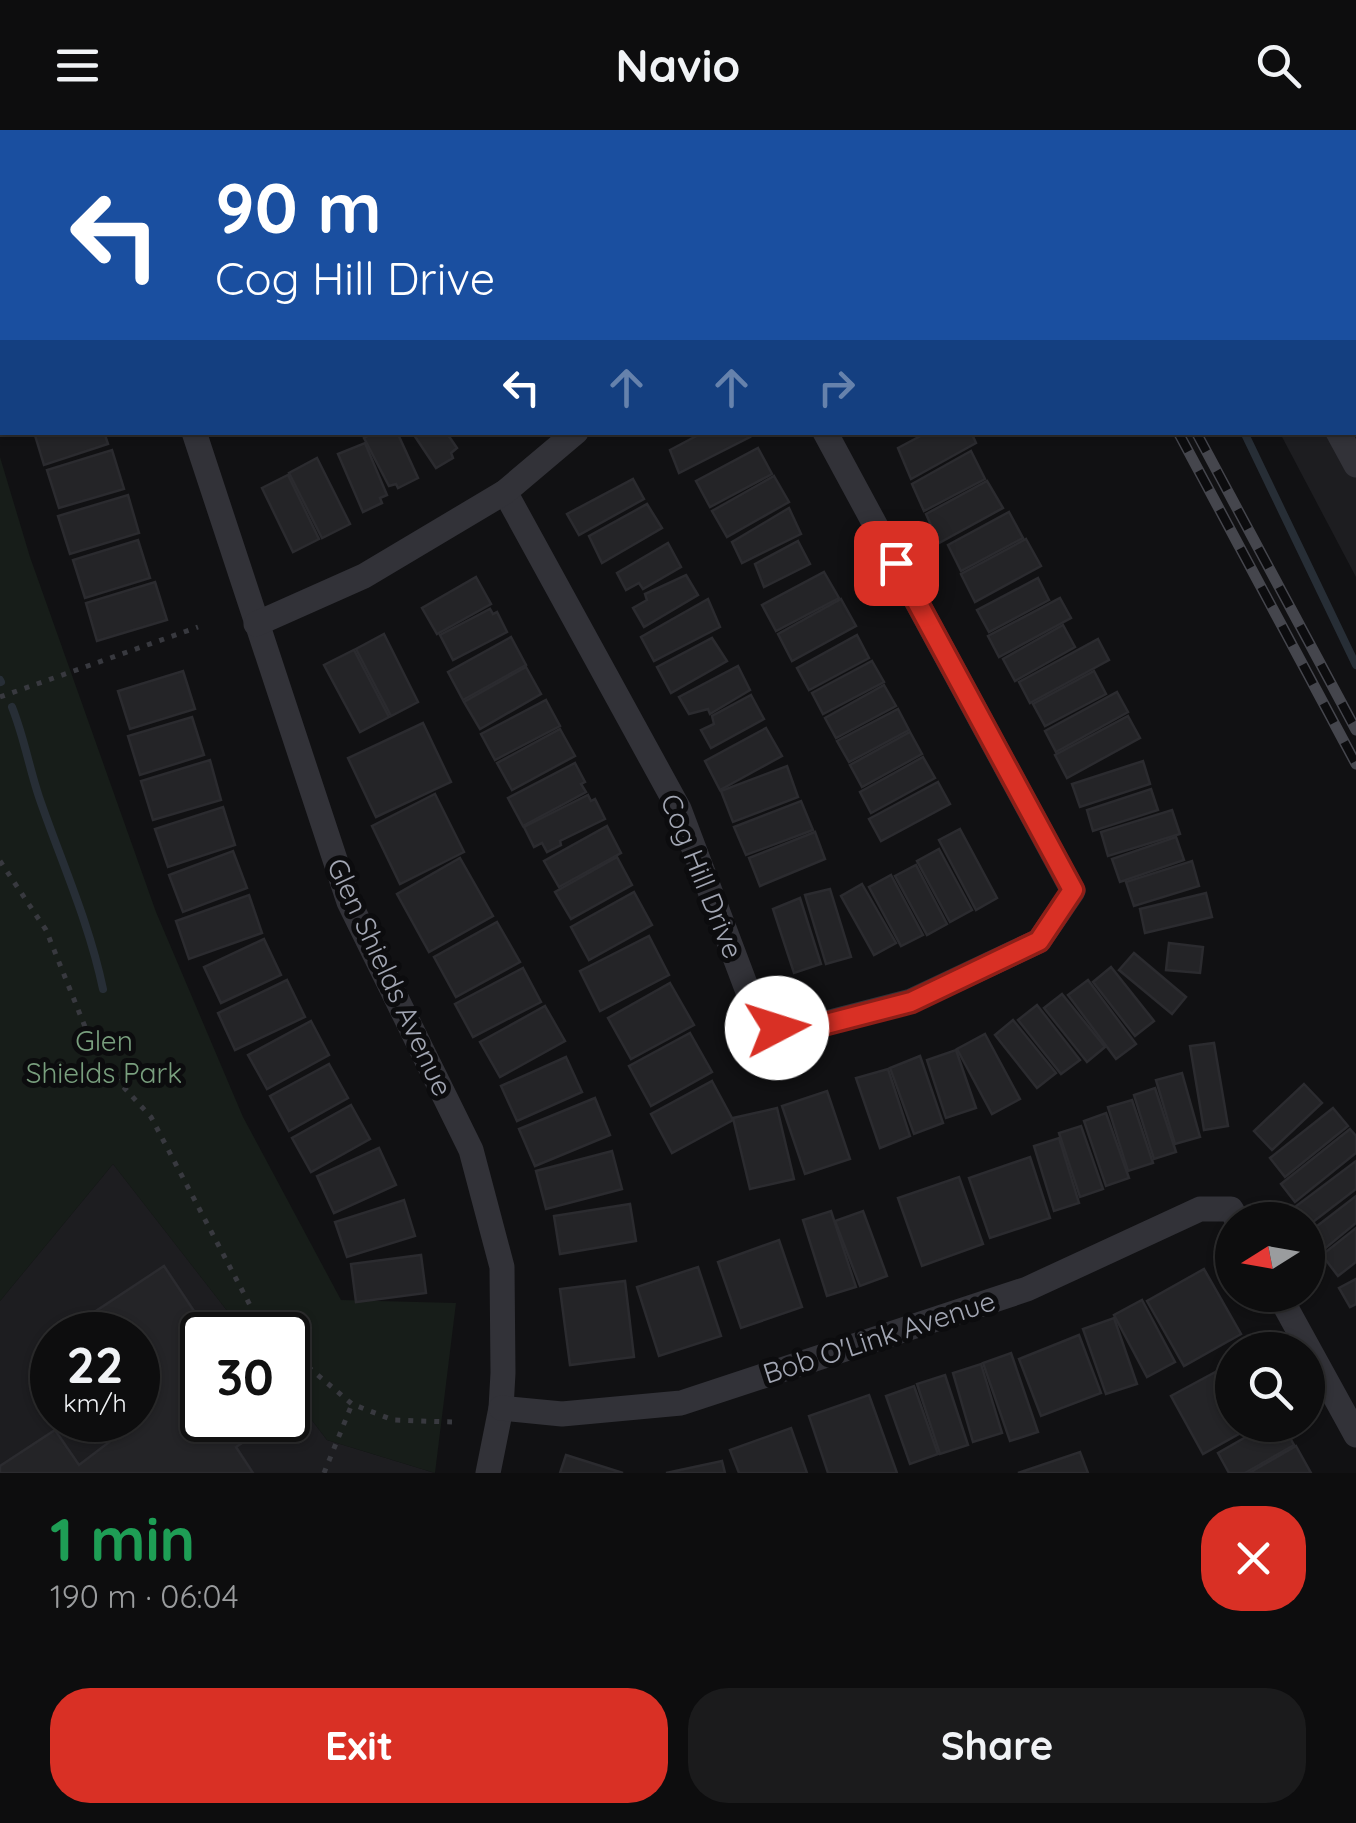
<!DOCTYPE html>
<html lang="en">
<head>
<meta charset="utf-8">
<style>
  body { margin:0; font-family:Quicksand,sans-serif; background:#1b1b1c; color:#f1f3f6; height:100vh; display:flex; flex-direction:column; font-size:38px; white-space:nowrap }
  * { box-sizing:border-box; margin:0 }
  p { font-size:32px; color:#9a9c9e }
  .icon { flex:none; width:55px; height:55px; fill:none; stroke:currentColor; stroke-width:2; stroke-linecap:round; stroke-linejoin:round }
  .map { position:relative; height:1343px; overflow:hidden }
  .details { display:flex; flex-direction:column; background:#0d0d0e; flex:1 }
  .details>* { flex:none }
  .hud { position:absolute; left:0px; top:0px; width:1358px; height:305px; box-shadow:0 2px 8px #0004,0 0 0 2px #2d2d2e; background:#1a4fa0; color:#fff; overflow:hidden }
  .needle { width:65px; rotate:259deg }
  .fabs { position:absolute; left:1215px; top:1072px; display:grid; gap:20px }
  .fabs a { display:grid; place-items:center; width:110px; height:110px; border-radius:50%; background:#0d0d0e; box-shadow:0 2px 8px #0004,0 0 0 2px #2d2d2e; font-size:50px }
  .speed { position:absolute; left:30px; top:1182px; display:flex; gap:20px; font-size:50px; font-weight:700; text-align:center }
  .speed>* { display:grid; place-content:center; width:130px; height:130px; border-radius:50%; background:#0d0d0e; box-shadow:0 2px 8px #0004,0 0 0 2px #2d2d2e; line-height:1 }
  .speed small { font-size:25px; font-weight:400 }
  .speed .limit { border:5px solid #111; border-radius:15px; background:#fff; color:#111 }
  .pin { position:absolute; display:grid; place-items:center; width:85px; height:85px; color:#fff; margin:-42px; border-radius:20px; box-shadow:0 5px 15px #0006 }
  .me { position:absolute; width:110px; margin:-55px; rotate:85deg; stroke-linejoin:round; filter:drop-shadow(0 0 8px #0008) }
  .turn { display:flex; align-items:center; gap:35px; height:210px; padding:0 50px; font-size:45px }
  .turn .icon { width:130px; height:130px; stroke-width:2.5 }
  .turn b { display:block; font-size:70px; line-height:85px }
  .lanes { display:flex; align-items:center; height:95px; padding:0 50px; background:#0003; justify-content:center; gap:50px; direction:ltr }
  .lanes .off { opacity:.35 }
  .round { display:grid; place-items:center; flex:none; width:105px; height:105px; border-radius:40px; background:#1b1b1c }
  .summary { display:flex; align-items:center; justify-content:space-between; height:170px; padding:0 50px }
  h1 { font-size:60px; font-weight:700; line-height:75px; color:#1e9e55 }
  .cta { display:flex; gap:20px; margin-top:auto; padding:20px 50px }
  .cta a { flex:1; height:115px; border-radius:40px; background:#d93025; color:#fff; font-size:40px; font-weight:700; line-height:115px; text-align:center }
  .cta a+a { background:#1b1b1c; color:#f1f3f6 }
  header { display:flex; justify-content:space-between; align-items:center; height:130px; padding:0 50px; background:#0d0d0e; font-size:45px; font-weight:700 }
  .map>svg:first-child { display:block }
  .built { fill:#1d1d20; fill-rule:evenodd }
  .green { fill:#171d19 }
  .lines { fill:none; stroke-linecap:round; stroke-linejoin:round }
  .stream { stroke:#272e36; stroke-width:8 }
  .building { fill:#242427; stroke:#2b2b2f; stroke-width:2.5 }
  .path { stroke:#38393f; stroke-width:5; stroke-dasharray:5 8; stroke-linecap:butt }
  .minor { stroke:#323238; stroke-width:25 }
  .rail-casing { stroke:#45464d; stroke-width:11 }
  .rail { stroke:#0c0c0e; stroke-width:8; stroke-dasharray:22; stroke-linecap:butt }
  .route-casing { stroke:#8d1f18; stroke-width:25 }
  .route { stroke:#d93025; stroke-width:18 }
  .labels { text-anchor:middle; stroke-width:10; stroke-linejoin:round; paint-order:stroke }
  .street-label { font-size:28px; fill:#a2a6b3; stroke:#0c0c0e }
  .park-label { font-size:28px; fill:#799f7e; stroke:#0c0c0e }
</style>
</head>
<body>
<header><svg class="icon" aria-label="menu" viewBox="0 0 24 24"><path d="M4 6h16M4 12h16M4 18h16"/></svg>Navio<svg class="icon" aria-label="search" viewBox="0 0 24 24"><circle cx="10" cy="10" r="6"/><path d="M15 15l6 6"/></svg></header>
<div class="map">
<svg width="1356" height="1343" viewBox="0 0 1356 1343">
  <rect width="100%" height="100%" fill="#111113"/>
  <g class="built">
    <polygon points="1120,0 1356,0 1356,447 1280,303 1355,302 1355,2"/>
    <path d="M 113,1034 L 246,1205 L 202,1205 L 202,1290 L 288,1290 L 288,1259 L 327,1310 L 435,1343 L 0,1343 L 0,1171 ZM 52,1205 L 138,1205 L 138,1290 L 52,1290 Z"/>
  </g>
  <polygon class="green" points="0,327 30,427 156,782 243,987 341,1170 456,1173 435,1343 327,1310 288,1259 288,1205 246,1205 113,1034 0,1171"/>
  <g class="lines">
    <g class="stream">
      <polyline points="1069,0 1070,2"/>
      <polyline points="1244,302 1356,535"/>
      <polyline points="0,550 1,552"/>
      <path d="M 12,577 C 24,607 29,637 39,667 C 61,731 89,792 103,859"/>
    </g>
  </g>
  <g class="building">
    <polygon points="1232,0 1354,0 1356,4 1356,48 1355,2"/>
    <polygon points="34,302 104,302 108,314 44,335"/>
    <polygon points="375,302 397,302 418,348 398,358 396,354 389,356 364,308"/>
    <polygon points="412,302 446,302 457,318 451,323 453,328 436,338"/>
    <polygon points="704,302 747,302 750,307 679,343 670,320"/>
    <polygon points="928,302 971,302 976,313 911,349 898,318"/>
    <polygon points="365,313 387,365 380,368 382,373 363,382 338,324"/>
    <polygon points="758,318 772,344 710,377 696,351"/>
    <polygon points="112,320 124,359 59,378 47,340"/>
    <polygon points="971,321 985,349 924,381 912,354"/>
    <polygon points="317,328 350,394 322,408 289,343"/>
    <polygon points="288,345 319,409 293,422 262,358"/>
    <polygon points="774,346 789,372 727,407 712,381"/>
    <polygon points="633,349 644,369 579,405 567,384"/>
    <polygon points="987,351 1003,378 939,413 926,384"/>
    <polygon points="128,365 139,403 70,424 58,386"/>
    <polygon points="647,374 662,398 602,433 589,406"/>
    <polygon points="789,378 801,404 742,433 732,412"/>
    <polygon points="1009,382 1023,408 961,441 948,415"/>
    <polygon points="1026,409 1041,436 975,472 961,444"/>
    <polygon points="138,410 150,448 85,468 73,430"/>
    <polygon points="798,411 810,434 764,457 755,434"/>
    <polygon points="668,413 681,437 643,459 639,453 626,460 617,443"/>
    <polygon points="824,442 839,468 776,501 762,475"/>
    <polygon points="686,445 698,465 644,497 633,478 647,470 645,464"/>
    <polygon points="476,447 491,474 437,504 422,478"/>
    <polygon points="1038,448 1049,470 989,502 977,480"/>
    <polygon points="155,452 167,490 97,511 86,473"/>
    <polygon points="1060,468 1071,488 999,527 988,506"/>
    <polygon points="708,469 720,497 654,531 641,507"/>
    <polygon points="841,469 856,496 792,531 778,504"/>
    <polygon points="490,479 493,484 497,482 507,502 453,530 440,505"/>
    <polygon points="1063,495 1075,517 1015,551 1003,529"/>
    <polygon points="384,504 418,572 391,586 356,519"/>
    <polygon points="857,505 869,528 809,560 797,538"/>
    <polygon points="511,507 526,535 463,570 448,542"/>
    <polygon points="712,508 727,531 671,563 657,537"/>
    <polygon points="1098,509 1109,530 1030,573 1019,552"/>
    <polygon points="354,520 389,587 360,602 324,535"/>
    <polygon points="872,531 884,552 823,584 812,563"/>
    <polygon points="738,536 750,560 710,584 708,579 689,584 679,567"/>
    <polygon points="526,537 541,564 480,599 464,572"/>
    <polygon points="183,541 195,579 130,599 118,561"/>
    <polygon points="1094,541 1106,564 1045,596 1033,574"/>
    <polygon points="884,555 896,576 836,608 825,588"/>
    <polygon points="1117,562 1128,582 1056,622 1045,601"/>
    <polygon points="751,565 764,589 711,618 701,600 714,594 712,586"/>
    <polygon points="546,570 560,596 495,630 481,604"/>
    <polygon points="898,579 909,600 849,632 837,611"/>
    <polygon points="1128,586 1140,608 1067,648 1055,625"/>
    <polygon points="192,587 204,625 140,645 128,606"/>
    <polygon points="423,593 451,652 376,687 348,628"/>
    <polygon points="766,598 782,626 720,660 705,631"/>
    <polygon points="560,599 575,626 512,660 497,633"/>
    <polygon points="910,602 922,624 862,657 850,635"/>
    <polygon points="923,627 935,648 871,683 860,662"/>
    <polygon points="210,630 221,670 153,690 141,651"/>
    <polygon points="1143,631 1150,654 1080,677 1072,654"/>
    <polygon points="575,633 585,652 581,654 586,662 523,696 508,668"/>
    <polygon points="787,636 798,667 733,692 721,661"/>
    <polygon points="938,652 950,674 881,711 869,689"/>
    <polygon points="1151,659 1158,680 1093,701 1087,680"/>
    <polygon points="435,664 464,722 400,754 372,696"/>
    <polygon points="588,665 591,671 595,669 605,689 560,711 561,715 547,722 542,713 534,717 524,697"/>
    <polygon points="801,671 813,700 746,725 734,697"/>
    <polygon points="223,677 235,715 168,737 155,699"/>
    <polygon points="1172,680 1180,704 1108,726 1101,702"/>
    <polygon points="607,696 621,723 559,757 544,731"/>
    <polygon points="960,699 997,768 976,780 939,710"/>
    <polygon points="815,702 825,729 760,756 749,728"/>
    <polygon points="1176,707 1184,730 1120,752 1112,729"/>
    <polygon points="939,719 972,780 950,792 917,731"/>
    <polygon points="233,721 247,758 183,782 169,745"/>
    <polygon points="617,727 632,755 571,789 555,762"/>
    <polygon points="460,728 493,786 429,822 397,764"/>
    <polygon points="1192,731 1199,756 1134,776 1126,752"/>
    <polygon points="916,735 947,794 927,805 895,746"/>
    <polygon points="891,745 923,805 901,816 869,757"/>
    <polygon points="862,754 896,813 874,825 841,766"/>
    <polygon points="830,759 851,827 826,834 805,765"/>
    <polygon points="634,762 652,795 589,830 571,797"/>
    <polygon points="1206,763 1212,787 1145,803 1140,779"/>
    <polygon points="249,765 262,803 189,829 176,791"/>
    <polygon points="800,768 821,834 794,843 773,779"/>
    <polygon points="497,792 520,832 456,867 434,827"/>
    <polygon points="649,806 669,845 600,881 580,841"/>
    <polygon points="264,809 281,845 221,873 204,837"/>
    <polygon points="1169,813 1203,817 1200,843 1166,840"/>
    <polygon points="1134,823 1186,867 1172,884 1119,840"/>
    <polygon points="1111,837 1154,891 1135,906 1093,852"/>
    <polygon points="523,838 541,872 473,907 455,874"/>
    <polygon points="287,850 305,887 235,920 218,883"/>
    <polygon points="1088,850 1136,914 1116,929 1068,865"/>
    <polygon points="670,853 694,895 631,929 608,888"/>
    <polygon points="1062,864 1105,917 1087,932 1044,878"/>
    <polygon points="1037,875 1080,930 1061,944 1018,890"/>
    <polygon points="545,876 565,911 500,947 480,912"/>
    <polygon points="1013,890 1056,943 1037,958 995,905"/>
    <polygon points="311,891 329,925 267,959 248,925"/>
    <polygon points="690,903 712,942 651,976 629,936"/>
    <polygon points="985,904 1020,969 992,984 957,919"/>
    <polygon points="1214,913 1228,996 1204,1000 1190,916"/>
    <polygon points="956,920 976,978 946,988 927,930"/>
    <polygon points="920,926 943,993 914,1004 890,938"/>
    <polygon points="566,927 582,962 517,991 501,956"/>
    <polygon points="329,934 348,968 289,1001 270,966"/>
    <polygon points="888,939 910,1006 880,1018 856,948"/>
    <polygon points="1182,943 1200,1007 1175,1014 1156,950"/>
    <polygon points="712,951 733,990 672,1023 651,984"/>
    <polygon points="1304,954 1322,973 1272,1020 1254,1001"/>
    <polygon points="1155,958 1176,1022 1154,1029 1134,965"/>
    <polygon points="827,961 850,1029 805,1044 782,976"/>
    <polygon points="595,968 610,1005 535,1036 519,999"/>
    <polygon points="1132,970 1153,1033 1128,1041 1108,977"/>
    <polygon points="351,975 370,1009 311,1042 292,1008"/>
    <polygon points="777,978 794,1049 750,1059 733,988"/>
    <polygon points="1333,978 1348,996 1285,1047 1270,1028"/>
    <polygon points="1106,983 1129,1048 1106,1056 1084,991"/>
    <polygon points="1081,996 1103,1059 1080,1067 1059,1003"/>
    <polygon points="1350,999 1356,1006 1356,1023 1295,1072 1281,1054"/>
    <polygon points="1059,1008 1079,1073 1054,1081 1034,1016"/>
    <polygon points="379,1018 396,1055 334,1083 317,1046"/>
    <polygon points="612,1021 622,1059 546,1079 536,1041"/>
    <polygon points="1030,1027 1050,1088 990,1108 969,1048"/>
    <polygon points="1356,1031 1356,1059 1309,1095 1295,1077"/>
    <polygon points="959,1047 983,1114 922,1136 898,1068"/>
    <polygon points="1356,1066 1356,1093 1322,1121 1308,1103"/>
    <polygon points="404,1070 415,1106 347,1127 335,1092"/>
    <polygon points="630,1074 636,1111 560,1124 554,1086"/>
    <polygon points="831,1081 856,1157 827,1166 803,1090"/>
    <polygon points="863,1081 887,1146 860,1156 835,1091"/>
    <polygon points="1356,1098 1356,1132 1338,1146 1322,1125"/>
    <polygon points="779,1110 802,1177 741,1198 718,1132"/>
    <polygon points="421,1125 426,1163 356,1172 351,1134"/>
    <polygon points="164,1136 210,1205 202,1205 200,1218 202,1222 202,1290 265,1290 269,1295 236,1317 253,1343 0,1343 0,1336 55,1300 79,1335 129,1297 131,1290 138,1290 138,1205 87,1204 103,1193 96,1181"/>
    <polygon points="698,1137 721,1206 659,1226 637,1157"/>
    <polygon points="1204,1139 1241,1204 1184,1236 1147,1171"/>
    <polygon points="1356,1149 1356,1174 1350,1177 1339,1158"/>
    <polygon points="625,1151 634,1227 570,1235 560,1159"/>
    <polygon points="1142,1170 1175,1232 1147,1247 1114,1185"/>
    <polygon points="1114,1188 1137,1254 1106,1264 1083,1199"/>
    <polygon points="1079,1205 1101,1263 1041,1286 1019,1229"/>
    <polygon points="1011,1223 1038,1302 1010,1311 983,1233"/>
    <polygon points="1232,1233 1232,1295 1255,1295 1203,1324 1171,1266"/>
    <polygon points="981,1234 1002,1303 973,1312 953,1243"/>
    <polygon points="945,1245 968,1315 940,1324 917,1254"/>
    <polygon points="914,1256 938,1324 910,1334 886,1266"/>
    <polygon points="869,1265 897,1343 828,1343 809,1286"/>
    <polygon points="1267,1295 1283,1295 1294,1315 1245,1343 1229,1343 1218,1323"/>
    <polygon points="791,1298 807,1343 739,1343 730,1320"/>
    <polygon points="1296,1316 1311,1343 1249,1343"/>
    <polygon points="1080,1322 1088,1343 1018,1343"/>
    <polygon points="566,1325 623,1343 560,1343"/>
    <polygon points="722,1331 725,1343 666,1343"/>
  </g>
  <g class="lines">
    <g class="path">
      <polyline points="0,567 198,497"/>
      <polyline points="0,731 46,800 98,929 151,987 262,1198 270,1205"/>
      <polyline points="288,1220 352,1274 393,1290 452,1292"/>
      <polyline points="324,1343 352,1274"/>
    </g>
    <g class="minor">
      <polyline points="56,0 57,2"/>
      <polyline points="1174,0 1176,2"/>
      <polyline points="447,2 449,0"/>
      <polyline points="1355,102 1356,101"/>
      <polyline points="194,302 349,772 471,1020 502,1137 503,1243 501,1278 488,1343"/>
      <polyline points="1338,302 1356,335"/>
      <polyline points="505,362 679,679 753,875 777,898 826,893 911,871 1039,811 1073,761 825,302"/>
      <polyline points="256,494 364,446 505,362 576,302"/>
      <polyline points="1279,1165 1356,1305"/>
      <polyline points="501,1278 562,1284 681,1273 1027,1159 1200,1079 1231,1079 1237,1090"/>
    </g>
    <g class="rail-casing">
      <g id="rail">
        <polyline points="1015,0 1016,2"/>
        <polyline points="1033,0 1034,2"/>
        <polyline points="1178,302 1356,634"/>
        <polyline points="1196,302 1356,600"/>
      </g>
    </g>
    <use href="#rail" class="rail"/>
  </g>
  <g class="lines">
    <g class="route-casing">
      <polyline id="route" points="777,898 826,894 911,872 1039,811 1073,760 896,433"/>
    </g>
    <use href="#route" class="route"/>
  </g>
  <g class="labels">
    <g class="street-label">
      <text transform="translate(702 746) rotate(68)" y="10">Cog Hill Drive</text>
      <text transform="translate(390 847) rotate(65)" y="10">Glen Shields Avenue</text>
      <text transform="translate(879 1207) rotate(-18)" y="10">Bob O'Link Avenue</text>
    </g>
    <g class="park-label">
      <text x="104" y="921">Glen<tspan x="104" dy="32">Shields Park</tspan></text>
    </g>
  </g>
</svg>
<div class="fabs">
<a><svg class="needle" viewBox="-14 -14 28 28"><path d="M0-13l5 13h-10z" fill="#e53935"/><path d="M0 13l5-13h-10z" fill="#9a9c9e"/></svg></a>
<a><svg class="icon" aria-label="search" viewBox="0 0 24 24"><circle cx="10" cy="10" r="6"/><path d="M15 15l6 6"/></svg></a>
</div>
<div class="speed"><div>22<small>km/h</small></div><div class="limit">30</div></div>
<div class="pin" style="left:896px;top:433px;background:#d93025"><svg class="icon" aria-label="arrive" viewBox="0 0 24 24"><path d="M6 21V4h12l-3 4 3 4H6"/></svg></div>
<svg class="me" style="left:777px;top:898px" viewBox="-20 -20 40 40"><circle r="19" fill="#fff"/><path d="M0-13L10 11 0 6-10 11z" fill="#d93025"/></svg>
<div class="hud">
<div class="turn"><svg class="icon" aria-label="left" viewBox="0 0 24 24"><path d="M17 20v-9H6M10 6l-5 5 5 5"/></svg><div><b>90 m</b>Cog Hill Drive</div></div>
<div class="lanes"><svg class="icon" aria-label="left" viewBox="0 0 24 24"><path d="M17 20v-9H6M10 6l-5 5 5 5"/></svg><svg class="icon off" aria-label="ahead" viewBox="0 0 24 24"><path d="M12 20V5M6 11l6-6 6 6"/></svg><svg class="icon off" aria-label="ahead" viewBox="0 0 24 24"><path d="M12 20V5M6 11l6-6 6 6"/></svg><svg class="icon off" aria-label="right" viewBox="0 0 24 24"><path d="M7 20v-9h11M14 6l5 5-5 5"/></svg></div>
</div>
</div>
<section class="details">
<div class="summary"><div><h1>1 min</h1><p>190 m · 06:04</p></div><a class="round" style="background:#d93025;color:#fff"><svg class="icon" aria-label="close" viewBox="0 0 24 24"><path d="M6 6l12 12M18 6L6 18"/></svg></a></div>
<div class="cta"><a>Exit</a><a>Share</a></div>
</section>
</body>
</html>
